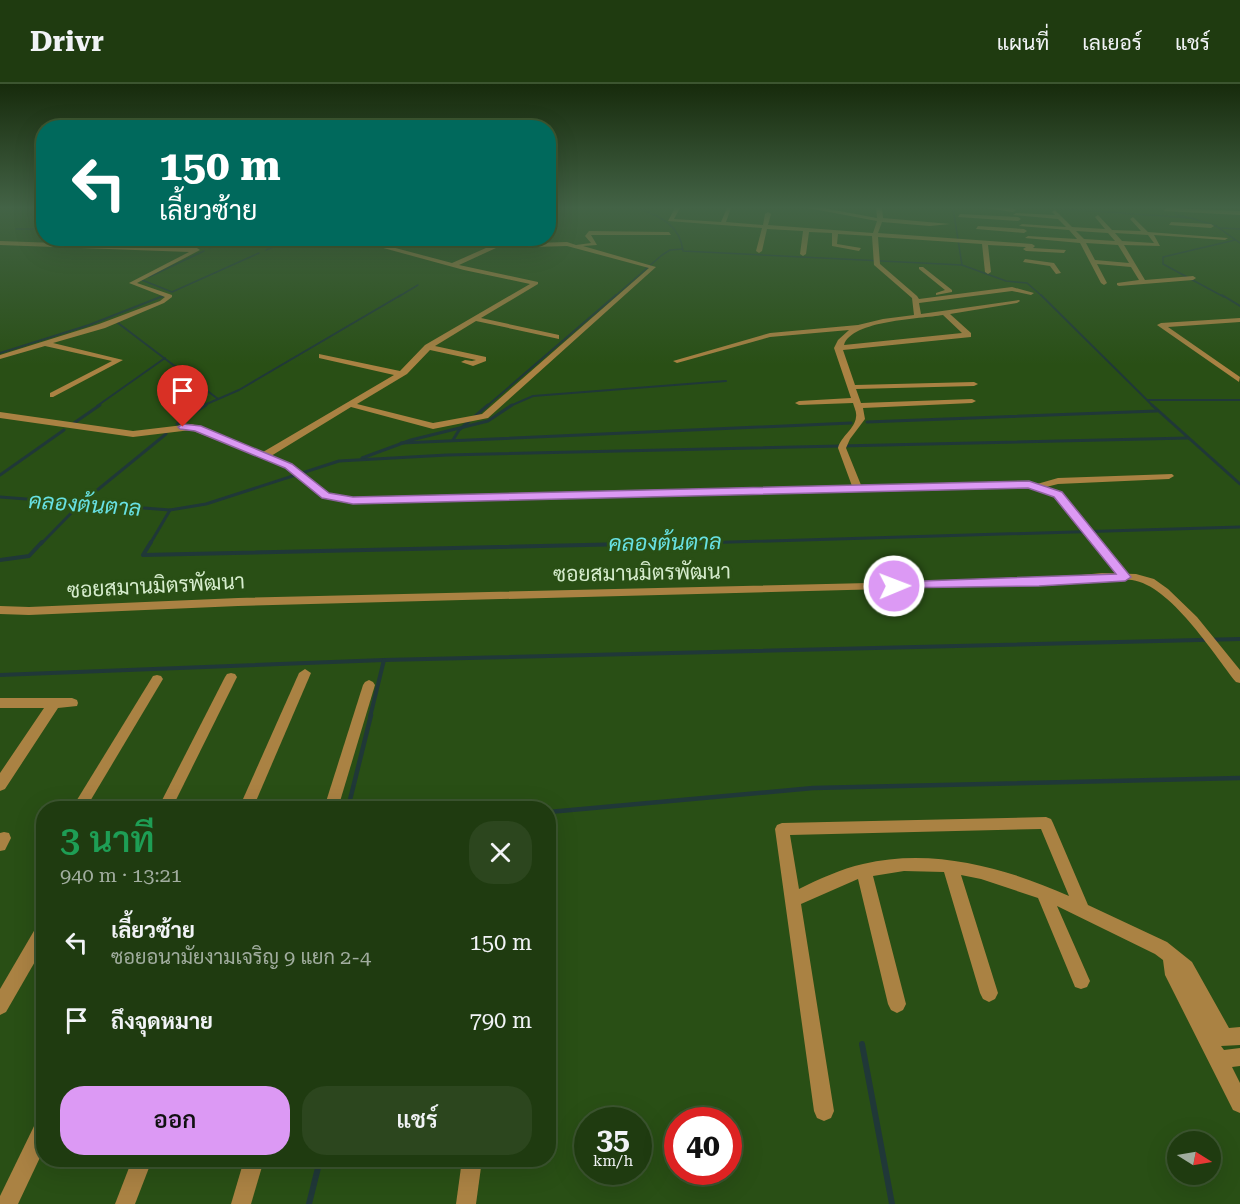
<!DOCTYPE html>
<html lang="th">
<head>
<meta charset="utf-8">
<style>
  body { margin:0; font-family:"Roboto Serif",Sarabun,serif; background:#2c461e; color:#f1f3f6; height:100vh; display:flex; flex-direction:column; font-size:22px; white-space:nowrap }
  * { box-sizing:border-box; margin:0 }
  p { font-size:20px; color:#a1ad9f }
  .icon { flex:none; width:33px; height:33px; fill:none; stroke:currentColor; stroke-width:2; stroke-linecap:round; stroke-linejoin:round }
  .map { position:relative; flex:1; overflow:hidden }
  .details { position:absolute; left:36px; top:717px; width:520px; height:366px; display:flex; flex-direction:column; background:#1f3b10; border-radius:24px; box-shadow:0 6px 24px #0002,0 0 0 2px #3c5530 }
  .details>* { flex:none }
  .guide { position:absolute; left:36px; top:36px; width:520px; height:126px; border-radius:24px; box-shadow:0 6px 24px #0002,0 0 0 2px #3c5530; background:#00695c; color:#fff; overflow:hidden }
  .needle { width:39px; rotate:101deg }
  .fabs { position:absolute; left:1167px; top:1047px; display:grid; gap:12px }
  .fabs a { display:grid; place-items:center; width:54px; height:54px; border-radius:50%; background:#1f3b10; box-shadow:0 6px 24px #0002,0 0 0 2px #3c5530; font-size:30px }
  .speed { position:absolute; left:574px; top:1023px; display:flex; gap:12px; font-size:30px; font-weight:700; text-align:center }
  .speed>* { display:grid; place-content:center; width:78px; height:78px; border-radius:50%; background:#1f3b10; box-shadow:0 6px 24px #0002,0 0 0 2px #3c5530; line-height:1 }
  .speed small { font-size:15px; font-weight:400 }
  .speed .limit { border:9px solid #d22; background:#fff; color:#111 }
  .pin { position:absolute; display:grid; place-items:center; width:51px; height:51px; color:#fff; margin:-62px -26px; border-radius:50% 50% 50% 0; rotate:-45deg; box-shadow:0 0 6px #0007 }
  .pin .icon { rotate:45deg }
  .me { position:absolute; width:66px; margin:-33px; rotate:89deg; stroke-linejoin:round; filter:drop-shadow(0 0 4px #0008) }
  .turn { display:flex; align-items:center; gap:21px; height:126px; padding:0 24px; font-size:27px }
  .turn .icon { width:78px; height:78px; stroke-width:2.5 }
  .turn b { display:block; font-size:42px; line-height:51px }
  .round { display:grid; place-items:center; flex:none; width:63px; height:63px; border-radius:24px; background:#2c461e }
  .head { display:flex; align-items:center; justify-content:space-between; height:102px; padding:0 24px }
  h1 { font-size:36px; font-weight:600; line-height:45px; color:#1e9e55 }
  .button { display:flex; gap:12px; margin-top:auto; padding:12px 24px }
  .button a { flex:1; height:69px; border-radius:24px; background:#dc99f4; color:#111; font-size:24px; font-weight:600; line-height:69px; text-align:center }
  .button a+a { background:#2c461e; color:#f1f3f6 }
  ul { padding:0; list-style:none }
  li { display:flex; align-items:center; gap:18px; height:78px; padding:0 24px }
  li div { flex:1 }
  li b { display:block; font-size:22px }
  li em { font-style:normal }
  header { display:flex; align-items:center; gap:36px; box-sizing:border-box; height:84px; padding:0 30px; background:#1f3b10; border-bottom:2px solid #3c5530 }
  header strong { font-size:28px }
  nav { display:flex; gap:33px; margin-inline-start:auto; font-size:21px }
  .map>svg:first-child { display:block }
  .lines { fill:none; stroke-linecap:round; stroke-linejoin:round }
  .stream-far5 { stroke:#203838; stroke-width:1.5 }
  .stream-far4 { stroke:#203838; stroke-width:2 }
  .stream-far3 { stroke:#203838; stroke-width:3 }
  .stream-far2 { stroke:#203838; stroke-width:4 }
  .stream-far1 { stroke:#203838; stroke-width:4.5 }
  .stream { stroke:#203838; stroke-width:6 }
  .minor { fill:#aa8243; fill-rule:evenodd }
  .tertiary { fill:#aa8243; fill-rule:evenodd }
  .route { fill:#dc99f4; stroke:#8f639f; stroke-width:1.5 }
  .labels { text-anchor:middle; stroke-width:6; stroke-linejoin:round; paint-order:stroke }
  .street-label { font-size:21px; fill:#d6eccd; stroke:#294f15 }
  .water-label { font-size:22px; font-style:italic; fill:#68e1e3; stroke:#294f15 }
</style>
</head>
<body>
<header>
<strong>Drivr</strong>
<nav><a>แผนที่</a><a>เลเยอร์</a><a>แชร์</a></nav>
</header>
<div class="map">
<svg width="1240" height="1120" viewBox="0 0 1240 1120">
  <rect width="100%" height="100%" fill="#294f15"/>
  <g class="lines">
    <g class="stream-far5">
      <path d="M 639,124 C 661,133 680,141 683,167 L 962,181"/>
      <polyline points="953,124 962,181 1006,197 1027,199 1043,213"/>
      <polyline points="1051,124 1191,134 1177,131 1174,124"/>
      <polyline points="1191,134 1216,142 1240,159"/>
      <polyline points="1219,144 1240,145"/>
      <polyline points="16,145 44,145"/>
      <polyline points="147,161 160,154"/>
      <polyline points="210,164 228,154"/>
      <polyline points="266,166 283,159 278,154"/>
      <polyline points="149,193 204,167"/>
      <polyline points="142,196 172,208 259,169"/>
      <polyline points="398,213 418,201"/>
      <polyline points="614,213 662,171 670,166 683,165"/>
      <polyline points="1224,213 1163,180 1163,173 1235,156"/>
    </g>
    <g class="stream-far4">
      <polyline points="1041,211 1153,322"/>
      <polyline points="1222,211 1240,222"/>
      <polyline points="118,239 218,315"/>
      <polyline points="0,269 89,241 163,212"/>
      <polyline points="1148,316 1240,316"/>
      <polyline points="97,322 165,274"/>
      <polyline points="202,322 239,306 401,211"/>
      <polyline points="487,322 616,211"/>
      <polyline points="510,322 533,312 726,297"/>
    </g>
    <g class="stream-far3">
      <polyline points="1152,321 1240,400"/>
      <polyline points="867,338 1157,327"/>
      <polyline points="74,339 100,321"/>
      <polyline points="177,340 206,321"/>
      <polyline points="453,356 459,346 488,321"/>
      <polyline points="401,359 851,339"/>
      <polyline points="362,374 411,356 488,337 512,321"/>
      <polyline points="0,391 64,346"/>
      <polyline points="0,413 170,426 150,460"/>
      <polyline points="170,426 206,420 339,377 447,371 1188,354"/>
      <polyline points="41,460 79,421 166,350"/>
      <polyline points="666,460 1240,443"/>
    </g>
    <g class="stream-far2">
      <polyline points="151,458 143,471 717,458"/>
      <polyline points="0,476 29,472 42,458"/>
      <polyline points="0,591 384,576 1240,555"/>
      <polyline points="370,633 384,576"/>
    </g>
    <g class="stream-far1">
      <polyline points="348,724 371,631"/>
      <polyline points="549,728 813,704 1240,694"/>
    </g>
    <g class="stream">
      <polyline points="862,960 892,1120"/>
      <polyline points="309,1120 320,1076"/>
    </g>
    <g class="minor">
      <path d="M 675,124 L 680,124 L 674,135 L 721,138 L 727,124 L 731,124 L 726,138 L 763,141 L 765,130 L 768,128 L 771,130 L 768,141 L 873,149 L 877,137 L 808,124 L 823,124 L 877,134 L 876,124 L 882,124 L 883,134 L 950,140 L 930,142 L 882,138 L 878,149 L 1032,160 L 1035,162 L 1033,164 L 1066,166 L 1064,169 L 1026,167 L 1023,165 L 1026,163 L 988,161 L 991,188 L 988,190 L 985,188 L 982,160 L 878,153 L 880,180 L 917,212 L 919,215 L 1012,203 L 1034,209 L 1031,211 L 1012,207 L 919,219 L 921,230 L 1019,216 L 1020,217 L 1017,219 L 950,230 L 971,249 L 971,253 L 843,266 L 855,301 L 974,298 L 978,300 L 974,302 L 856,305 L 861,319 L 972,315 L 976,317 L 972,319 L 863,324 L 865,335 L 850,355 L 846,364 L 861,401 L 1029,397 L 1037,400 L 1058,394 L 1172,390 L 1174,392 L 1169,395 L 1058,400 L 1046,403 L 1061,409 L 1129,491 L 1130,493 L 1129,495 L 1121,495 L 1055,413 L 1028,403 L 353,420 L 323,414 L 286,384 L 191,346 L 133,353 L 0,334 L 0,328 L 133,347 L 192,340 L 263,368 L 394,291 L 319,274 L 319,270 L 400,287 L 425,261 L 530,200 L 464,186 L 365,159 L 361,154 L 367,154 L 369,157 L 452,179 L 495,160 L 567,158 L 576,161 L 591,159 L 585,152 L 589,147 L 669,148 L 671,151 L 591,151 L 597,161 L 583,162 L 656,183 L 488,334 L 433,345 L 351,323 L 271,372 L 292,380 L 329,410 L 353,414 L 852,402 L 838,364 C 841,352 855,345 856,333 C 857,328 854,323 853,319 L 799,321 L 795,319 L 799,317 L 851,314 L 834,264 L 838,256 L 849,246 L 770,253 L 677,279 L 673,277 L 770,249 L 858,241 L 883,235 L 914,231 L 912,214 L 874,181 L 872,152 L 838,150 L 837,160 L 861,164 L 859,167 L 832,162 L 832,149 L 809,148 L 806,170 L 803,172 L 800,170 L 803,147 L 767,145 L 762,167 L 759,169 L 756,167 L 762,144 L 668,137 ZM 567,162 L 649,184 L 482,330 L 433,339 L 357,320 L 407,290 L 430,266 L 476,276 L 472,277 L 465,276 L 461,278 L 473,282 L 486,277 L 486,273 L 435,262 L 476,237 L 559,255 L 559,251 L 481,234 L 538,200 L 538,198 L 459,181 L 496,164 ZM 943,231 L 962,249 L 844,261 C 852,236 920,235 943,231 Z"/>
      <polygon points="986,124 1012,124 1016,126 1013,128"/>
      <polygon points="1166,124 1240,127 1240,131 1164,127"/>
      <path d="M 1055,126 L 1072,143 L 1105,145 L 1095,133 L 1098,131 L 1112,146 L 1141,147 L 1130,135 L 1133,133 L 1148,148 L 1228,154 L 1225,156 L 1154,151 L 1160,162 L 1124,161 L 1145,196 L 1193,192 L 1196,194 L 1193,196 L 1119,202 L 1117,201 L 1117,199 L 1139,196 L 1131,183 L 1097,180 L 1107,199 L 1104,201 L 1101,199 L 1080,159 L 1025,154 L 1028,152 L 1077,155 L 1069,146 L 1019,142 L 1022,140 L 1066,143 L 1058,135 L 1013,131 L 1016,129 L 1055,131 L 1052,128 ZM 1076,147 L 1108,149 L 1115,157 L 1084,155 ZM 1115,149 L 1148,151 L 1154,159 L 1122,157 ZM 1086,159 L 1118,161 L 1129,179 L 1095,176 Z"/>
      <polygon points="960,130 1018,133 1021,135 1018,137 958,133"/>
      <polygon points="1171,138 1211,140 1214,142 1211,144 1169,141"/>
      <polygon points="978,142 1024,145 1027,147 1024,149 976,145"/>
      <polygon points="0,157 197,164 200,166 137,199 172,211 172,213 164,219 105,244 53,259 123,276 53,313 50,313 50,309 112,277 45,262 0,275 0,271 99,240 160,217 165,213 129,199 189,168 0,161"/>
      <polygon points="1025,175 1054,179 1061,189 1056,190 1050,182 1023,178"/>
      <polygon points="919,183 923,183 952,206 952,208 936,211 936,209 945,206 919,185"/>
      <polygon points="1240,234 1240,238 1168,243 1240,293 1239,298 1157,241 1161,239"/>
      <polygon points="305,585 311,589 253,724 239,724 299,589"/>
      <polygon points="231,589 235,590 237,593 172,724 158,724 225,593 227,590"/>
      <polygon points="157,591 161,592 163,595 86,724 72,724 153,592"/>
      <polygon points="369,596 373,598 375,601 338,724 324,724 363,601 365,598"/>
      <polygon points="0,614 72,614 77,616 78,619 77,622 58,624 5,705 0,707 0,689 44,624 0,624"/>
      <path d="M 1046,733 L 1051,735 L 1053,739 L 1088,821 L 1167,858 L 1192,878 L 1229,944 L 1240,943 L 1240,961 L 1221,962 L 1224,966 L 1240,964 L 1240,982 L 1232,983 L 1240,999 L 1240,1029 L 1233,1026 L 1165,891 L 1163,876 L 1155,870 L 1057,822 L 1090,897 L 1087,903 L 1081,905 L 1075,903 L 1038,814 L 981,795 L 961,791 L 998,909 L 995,915 L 989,918 L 983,915 L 980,909 L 944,788 L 904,787 L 873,792 L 906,920 L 903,926 L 897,929 L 891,926 L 888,920 L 858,795 L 801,820 L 834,1027 L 831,1034 L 824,1037 L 817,1034 L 814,1027 L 775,745 L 777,741 L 782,739 ZM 1041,745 L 1069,812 C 1006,784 933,763 863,780 C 841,785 819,795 799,805 L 790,751 Z"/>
      <polygon points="4,748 9,749 11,754 5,766 0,767 0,749"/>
      <polygon points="44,838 44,862 6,928 0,931 0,905 38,840"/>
      <polygon points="44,1033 44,1065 18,1120 0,1120 0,1112 37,1036"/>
      <polygon points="132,1076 152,1076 135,1120 115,1120"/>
      <polygon points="244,1076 264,1076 251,1120 231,1120"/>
      <polygon points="462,1076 482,1076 476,1120 456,1120"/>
    </g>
    <path class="tertiary" d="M 1102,489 L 1136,490 L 1154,495 L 1168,505 L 1197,533 L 1240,586 L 1240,599 L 1236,598 C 1213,569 1170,501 1132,496 C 1101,492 1069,500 1039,501 L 238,522 L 29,531 L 0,530 L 0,522 L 29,523 L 238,514 L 1039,495 Z"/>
  </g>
  <linearGradient id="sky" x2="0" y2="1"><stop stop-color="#172b0c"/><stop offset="0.44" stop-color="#436346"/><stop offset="1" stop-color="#436346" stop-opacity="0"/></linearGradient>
  <rect width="1240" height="281" fill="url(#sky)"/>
  <polygon class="route" points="183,340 201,342 292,380 329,409 353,413 1029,397 1062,408 1131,493 1125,497 1039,502 889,504 888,502 894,498 1116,490 1054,413 1028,404 353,420 322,414 285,384 195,347 180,345 178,343"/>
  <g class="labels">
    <g class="street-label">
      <text transform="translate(642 489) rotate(-1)" y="7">ซอยสมานมิตรพัฒนา</text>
      <text transform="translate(156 502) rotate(-3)" y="7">ซอยสมานมิตรพัฒนา</text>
    </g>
    <g class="water-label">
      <text transform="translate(85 420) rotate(4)" y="8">คลองต้นตาล</text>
      <text transform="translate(665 458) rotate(-1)" y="8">คลองต้นตาล</text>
    </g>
  </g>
</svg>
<div class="fabs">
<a><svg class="needle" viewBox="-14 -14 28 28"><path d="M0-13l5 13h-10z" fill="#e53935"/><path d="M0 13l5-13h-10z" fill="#a1ad9f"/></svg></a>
</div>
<div class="speed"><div>35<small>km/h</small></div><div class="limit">40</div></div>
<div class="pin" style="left:183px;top:343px;background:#d93025"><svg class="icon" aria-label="arrive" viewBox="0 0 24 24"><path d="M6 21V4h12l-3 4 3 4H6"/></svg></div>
<svg class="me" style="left:894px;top:502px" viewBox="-20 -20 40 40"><circle r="17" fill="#dc99f4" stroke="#fff" stroke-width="3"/><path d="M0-11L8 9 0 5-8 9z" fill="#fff"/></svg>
<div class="guide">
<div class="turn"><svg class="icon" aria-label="left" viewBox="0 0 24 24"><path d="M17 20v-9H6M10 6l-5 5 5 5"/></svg><div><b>150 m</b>เลี้ยวซ้าย</div></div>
</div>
<section class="details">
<div class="head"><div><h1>3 นาที</h1><p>940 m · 13:21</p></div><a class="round"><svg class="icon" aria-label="close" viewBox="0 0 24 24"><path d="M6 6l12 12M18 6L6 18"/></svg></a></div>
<ul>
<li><svg class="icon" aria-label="left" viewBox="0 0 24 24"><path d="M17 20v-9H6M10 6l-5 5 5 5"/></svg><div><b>เลี้ยวซ้าย</b><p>ซอยอนามัยงามเจริญ 9 แยก 2-4</p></div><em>150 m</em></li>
<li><svg class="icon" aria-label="arrive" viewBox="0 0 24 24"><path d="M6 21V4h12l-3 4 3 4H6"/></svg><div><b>ถึงจุดหมาย</b></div><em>790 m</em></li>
</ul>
<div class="button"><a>ออก</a><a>แชร์</a></div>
</section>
</div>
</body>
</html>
